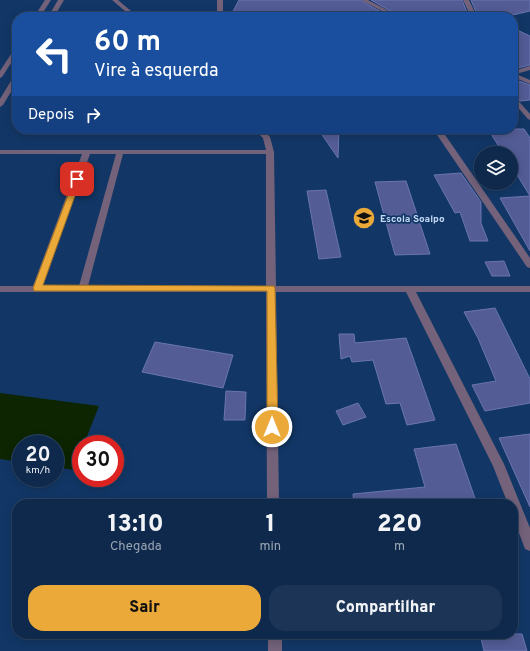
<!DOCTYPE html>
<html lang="pt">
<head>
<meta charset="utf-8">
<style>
  body { margin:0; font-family:Overpass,sans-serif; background:#1c3556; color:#f1f3f6; height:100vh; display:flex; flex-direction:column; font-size:15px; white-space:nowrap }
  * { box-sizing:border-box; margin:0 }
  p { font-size:13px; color:#9ba6b5 }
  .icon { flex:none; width:22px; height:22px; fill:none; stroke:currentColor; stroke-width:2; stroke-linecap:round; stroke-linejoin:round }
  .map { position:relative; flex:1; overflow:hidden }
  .sheet { position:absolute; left:12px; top:499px; width:506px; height:140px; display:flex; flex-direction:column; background:#0e294c; border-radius:16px; box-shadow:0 2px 10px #0003,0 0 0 1px #2e4564 }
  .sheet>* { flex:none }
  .banner { position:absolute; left:12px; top:12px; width:506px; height:122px; border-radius:16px; box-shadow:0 2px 10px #0003,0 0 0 1px #2e4564; background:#1a4fa0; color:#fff; overflow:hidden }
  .fabs { position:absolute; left:474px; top:146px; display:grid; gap:8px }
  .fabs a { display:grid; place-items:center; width:44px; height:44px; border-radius:50%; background:#0e294c; box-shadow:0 2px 10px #0003,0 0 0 1px #2e4564; font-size:20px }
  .speed { position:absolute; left:12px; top:435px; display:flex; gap:8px; font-size:20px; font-weight:700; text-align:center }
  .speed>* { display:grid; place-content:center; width:52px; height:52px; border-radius:50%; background:#0e294c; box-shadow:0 2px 10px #0003,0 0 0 1px #2e4564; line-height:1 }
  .speed small { font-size:10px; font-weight:400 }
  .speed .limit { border:6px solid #d22; background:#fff; color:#111 }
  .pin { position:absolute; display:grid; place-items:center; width:34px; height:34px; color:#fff; margin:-17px; border-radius:8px; box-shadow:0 2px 6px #0006 }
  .me { position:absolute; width:44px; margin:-22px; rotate:0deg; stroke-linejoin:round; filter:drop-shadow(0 0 3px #0008) }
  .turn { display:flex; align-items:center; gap:14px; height:84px; padding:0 16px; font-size:18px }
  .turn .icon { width:52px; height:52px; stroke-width:2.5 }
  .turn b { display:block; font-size:28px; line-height:34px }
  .then { display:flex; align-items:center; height:38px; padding:0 16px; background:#0003; gap:8px; font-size:15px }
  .eta { display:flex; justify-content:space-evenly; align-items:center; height:68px; text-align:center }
  .eta b { font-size:24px; font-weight:800; line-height:28px }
  .button { display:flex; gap:8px; margin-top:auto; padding:8px 16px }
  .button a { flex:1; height:46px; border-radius:16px; background:#eba93a; color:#111; font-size:16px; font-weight:800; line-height:46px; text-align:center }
  .button a+a { background:#1c3556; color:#f1f3f6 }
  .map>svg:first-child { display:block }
  .water { fill:#0d2501 }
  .building { fill:#535c95; stroke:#6b75b0 }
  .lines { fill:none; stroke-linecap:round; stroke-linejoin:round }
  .street { fill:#73627a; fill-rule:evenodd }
  .route { fill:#eba93a; stroke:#996e26 }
  .labels { text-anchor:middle; stroke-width:3.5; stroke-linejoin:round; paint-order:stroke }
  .poi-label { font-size:10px; font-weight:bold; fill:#c4daf7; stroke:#123766; text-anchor:start }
</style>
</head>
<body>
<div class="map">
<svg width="530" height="651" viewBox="0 0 530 651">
  <rect width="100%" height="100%" fill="#123766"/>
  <polygon class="water" points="0,393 99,406 84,444 81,444 81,453 74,470 55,467 55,444 21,444 21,462 0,459"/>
  <g class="building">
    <polygon points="239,0 360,0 390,17 230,17"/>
    <polygon points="371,0 462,0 469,17 401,17"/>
    <polygon points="471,0 530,0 530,11 504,17 478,17"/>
    <polygon points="513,28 530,36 530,65 513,69"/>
    <polygon points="513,79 530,85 530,100 520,101 513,95"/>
    <polygon points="318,129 339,129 338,158"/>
    <polygon points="488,129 524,129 530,138 530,251 500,198 530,196 511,165 511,153 503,153"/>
    <polygon points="461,173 481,202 481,223 488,241 470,241 460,212 455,213 434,175"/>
    <polygon points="406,181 430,254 395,255 375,182"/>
    <polygon points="326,190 341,257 319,259 307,191"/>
    <polygon points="504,261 510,276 492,276 485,262"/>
    <polygon points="495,308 530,379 530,403 485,411 472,385 496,381 478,338 464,312"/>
    <polygon points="339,334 354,334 355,343 406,338 435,420 407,425 400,403 386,404 373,360 352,362 350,356 341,359"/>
    <polygon points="155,342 233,355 223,388 142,372"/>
    <polygon points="226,391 246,392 245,420 224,420"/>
    <polygon points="358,403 366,417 343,425 336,411"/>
    <polygon points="530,434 530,507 499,438"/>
    <polygon points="456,444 477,504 354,504 353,494 425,487 414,449"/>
    <polygon points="480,634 522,634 527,651 484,651"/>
  </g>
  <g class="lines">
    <g class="street">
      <polygon points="45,0 51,0 40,17 34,17"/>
      <polygon points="58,0 64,0 54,17 48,17"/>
      <polygon points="112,0 118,0 138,17 132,17"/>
      <rect x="217" y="0" width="6" height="17"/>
      <polygon points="361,0 368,0 400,17 393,17"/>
      <polygon points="463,0 469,0 477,17 471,17"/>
      <polygon points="17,47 17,54 2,77 0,78 0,71 15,48"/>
      <polygon points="530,66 530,70 516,74 530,80 530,84 513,77 513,71"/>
      <polygon points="17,74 17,82 3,105 0,107 0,99 14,76"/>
      <polygon points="513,96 515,97 530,114 530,120 528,119 513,102"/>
      <path d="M 254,129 L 262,129 L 270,137 L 274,152 L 276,286 L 530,286 L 530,292 L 416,292 L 504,464 L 530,528 L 530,551 L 525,549 L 513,517 L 513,504 L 508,504 L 493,466 L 406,292 L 276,292 L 279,504 L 267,504 L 266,292 L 0,292 L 0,286 L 33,286 L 82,154 L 0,154 L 0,150 L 266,150 L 263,138 ZM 90,154 L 116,154 L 79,286 L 43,286 ZM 123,154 L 266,154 L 266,286 L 88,286 Z"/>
      <polygon points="433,129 441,129 530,258 530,268 527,267"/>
      <rect x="268" y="634" width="14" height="17"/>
    </g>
  </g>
  <polygon class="route" points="77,177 81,179 43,285 274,286 275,288 278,427 276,430 272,432 269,430 267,427 267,291 34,291 33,288 74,179"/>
  <defs>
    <g id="school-disc" transform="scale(1.15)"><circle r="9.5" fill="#eba93a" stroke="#123766"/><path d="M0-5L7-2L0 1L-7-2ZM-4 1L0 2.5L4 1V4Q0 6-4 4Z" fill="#111"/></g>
  </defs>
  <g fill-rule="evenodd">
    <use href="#school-disc" x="364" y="218"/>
  </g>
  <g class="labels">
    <g class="poi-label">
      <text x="380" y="222">Escola Soalpo</text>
    </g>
  </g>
</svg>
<div class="fabs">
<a><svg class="icon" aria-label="layers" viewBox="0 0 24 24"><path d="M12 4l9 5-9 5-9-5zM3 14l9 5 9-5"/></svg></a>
</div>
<div class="speed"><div>20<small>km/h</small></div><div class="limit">30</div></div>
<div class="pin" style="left:77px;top:179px;background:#d93025"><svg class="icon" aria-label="arrive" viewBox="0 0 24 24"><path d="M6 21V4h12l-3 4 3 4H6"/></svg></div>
<svg class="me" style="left:272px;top:427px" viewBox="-20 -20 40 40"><circle r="17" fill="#eba93a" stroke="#fff" stroke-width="3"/><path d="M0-11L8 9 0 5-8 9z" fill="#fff"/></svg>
<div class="banner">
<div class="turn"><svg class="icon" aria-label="left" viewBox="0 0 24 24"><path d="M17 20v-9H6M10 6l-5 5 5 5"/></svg><div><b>60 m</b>Vire à esquerda</div></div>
<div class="then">Depois<svg class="icon" aria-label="right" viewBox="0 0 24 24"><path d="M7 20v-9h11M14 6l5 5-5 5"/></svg></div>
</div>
<section class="sheet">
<div class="eta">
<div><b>13:10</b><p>Chegada</p></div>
<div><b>1</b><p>min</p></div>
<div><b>220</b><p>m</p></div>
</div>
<div class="button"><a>Sair</a><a>Compartilhar</a></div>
</section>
</div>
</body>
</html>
